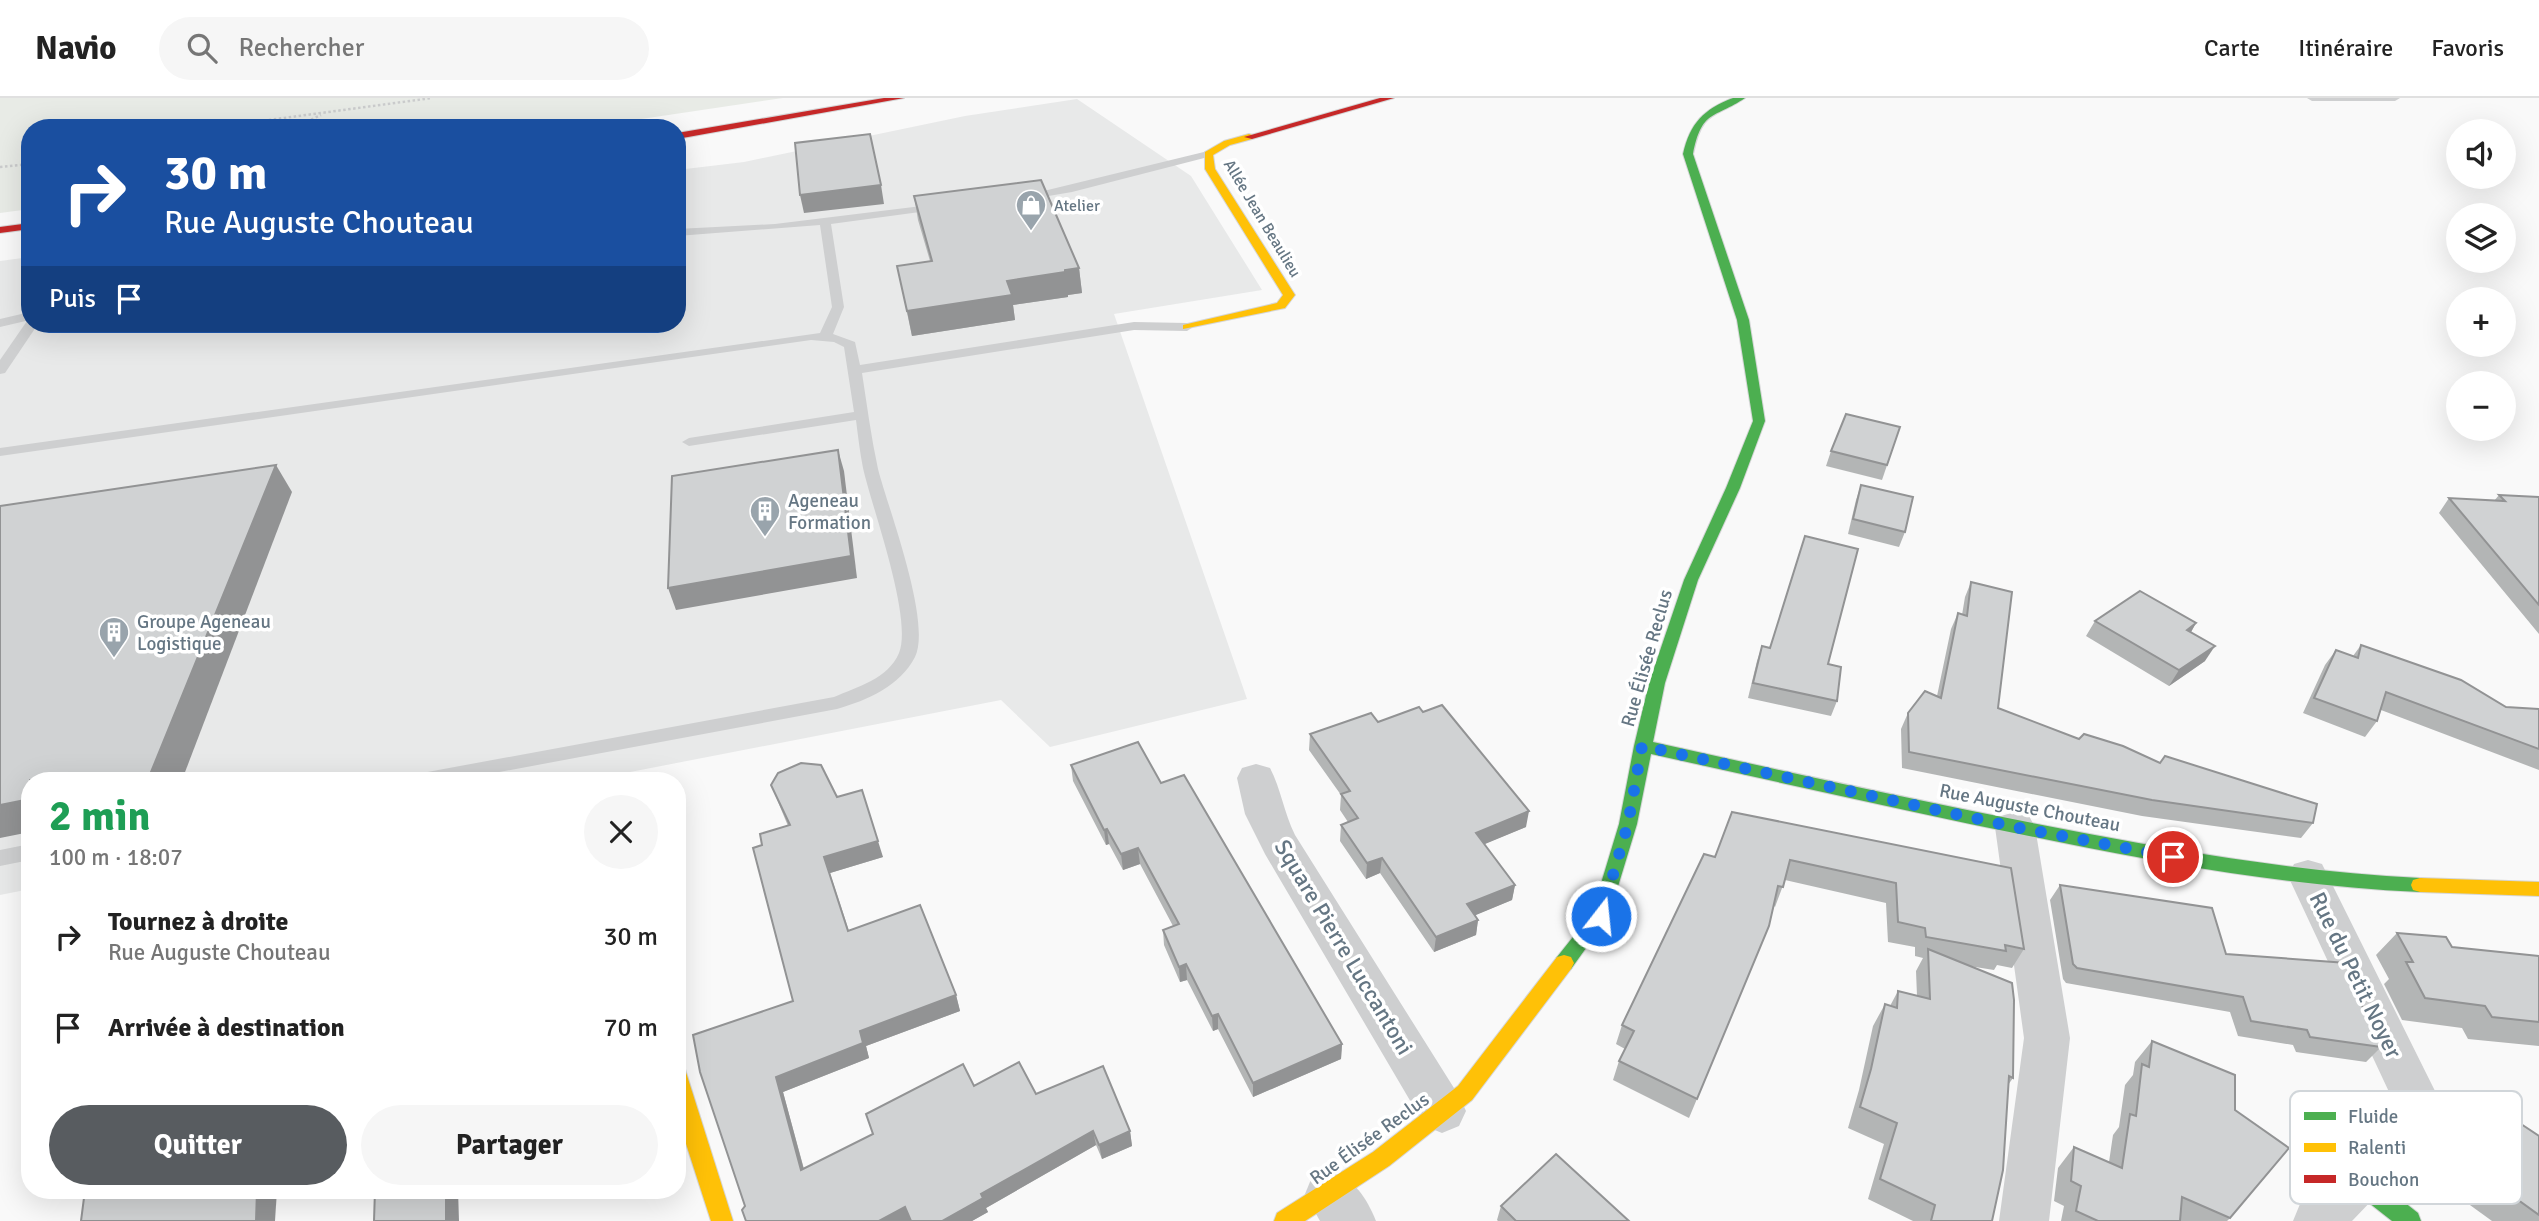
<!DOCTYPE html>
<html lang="fr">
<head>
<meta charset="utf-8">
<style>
  body { margin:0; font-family:Signika,sans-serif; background:#f6f6f6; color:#222; height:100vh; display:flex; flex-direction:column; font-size:26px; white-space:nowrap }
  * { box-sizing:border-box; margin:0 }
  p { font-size:23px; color:#767676 }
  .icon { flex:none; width:38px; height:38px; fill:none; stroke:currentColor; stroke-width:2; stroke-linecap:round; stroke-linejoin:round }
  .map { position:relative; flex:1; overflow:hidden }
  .details { position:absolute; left:21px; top:674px; width:665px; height:427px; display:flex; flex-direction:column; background:#fff; border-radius:28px; box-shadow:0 7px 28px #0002 }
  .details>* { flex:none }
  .guide { position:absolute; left:21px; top:21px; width:665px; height:214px; border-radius:28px; box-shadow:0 7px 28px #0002; background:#1a4fa0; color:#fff; overflow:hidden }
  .fabs { position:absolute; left:2446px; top:21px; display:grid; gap:14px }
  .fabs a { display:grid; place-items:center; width:70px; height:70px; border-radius:50%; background:#fff; box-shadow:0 7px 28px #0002; font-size:35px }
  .pin { position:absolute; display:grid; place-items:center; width:60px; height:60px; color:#fff; margin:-30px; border:4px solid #fff; border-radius:50%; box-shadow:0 2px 7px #0007 }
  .me { position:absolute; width:77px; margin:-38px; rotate:16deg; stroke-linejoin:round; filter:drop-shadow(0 0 5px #0008) }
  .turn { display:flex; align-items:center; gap:24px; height:147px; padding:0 28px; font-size:32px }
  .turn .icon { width:91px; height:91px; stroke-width:2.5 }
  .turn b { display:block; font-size:49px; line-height:60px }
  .then { display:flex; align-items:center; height:66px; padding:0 28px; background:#0003; gap:14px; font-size:26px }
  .round { display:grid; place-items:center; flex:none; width:74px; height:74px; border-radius:37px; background:#f6f6f6 }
  .head { display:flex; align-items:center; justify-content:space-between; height:119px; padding:0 28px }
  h1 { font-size:42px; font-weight:700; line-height:52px; color:#1e9e55 }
  .primary-button { display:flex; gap:14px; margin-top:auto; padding:14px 28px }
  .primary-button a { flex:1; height:80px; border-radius:42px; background:#585c60; color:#fff; font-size:28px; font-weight:700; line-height:80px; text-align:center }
  .primary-button a+a { background:#f6f6f6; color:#222 }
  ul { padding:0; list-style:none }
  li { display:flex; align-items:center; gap:21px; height:91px; padding:0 28px }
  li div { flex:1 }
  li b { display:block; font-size:26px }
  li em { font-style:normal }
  header { display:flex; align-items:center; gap:42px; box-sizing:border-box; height:98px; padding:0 35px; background:#fff; border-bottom:2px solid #e0e0e0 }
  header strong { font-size:33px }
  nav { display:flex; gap:38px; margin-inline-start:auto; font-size:24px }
  .search { width:490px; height:63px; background:#f6f6f6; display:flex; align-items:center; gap:18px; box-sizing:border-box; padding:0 24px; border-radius:38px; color:#767676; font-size:26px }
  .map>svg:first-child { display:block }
  .built { fill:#e8e9e9 }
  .green { fill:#e8ebe6 }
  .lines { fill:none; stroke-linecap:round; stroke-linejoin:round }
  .fast-casing { stroke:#d5d6d7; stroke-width:2 }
  .slow-casing { stroke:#d5d6d7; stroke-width:2 }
  .jam-casing { stroke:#d5d6d7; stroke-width:2 }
  .path { stroke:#cbcccd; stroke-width:2.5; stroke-dasharray:2.5 2.5; stroke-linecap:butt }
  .lane { fill:#cecfd0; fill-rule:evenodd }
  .street { fill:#cecfd0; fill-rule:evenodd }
  .fast { fill:#4caf50; fill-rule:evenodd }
  .slow { fill:#ffc107; fill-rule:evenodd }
  .jam { fill:#c62828; fill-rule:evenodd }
  .wall { fill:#b3b5b5 }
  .shaded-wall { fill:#929394 }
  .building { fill:#d0d2d3; stroke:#929394; stroke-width:2 }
  .route { stroke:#1a73e8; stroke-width:12; stroke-dasharray:0 21.6 }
  .labels { text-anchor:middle; stroke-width:7; stroke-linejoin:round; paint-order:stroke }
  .far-poi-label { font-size:16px; fill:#657683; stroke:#fff; text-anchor:start }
  .far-street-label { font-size:16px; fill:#657683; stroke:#fff }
  .poi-label { font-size:19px; fill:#657683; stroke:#fff; text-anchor:start }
  .street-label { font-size:19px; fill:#657683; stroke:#fff }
  .near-street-label { font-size:23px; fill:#657683; stroke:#fff }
  .key { fill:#fff; stroke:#d1d6da; stroke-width:2 }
  .key-label { font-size:19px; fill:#657683 }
</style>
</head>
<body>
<header>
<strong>Navio</strong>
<div class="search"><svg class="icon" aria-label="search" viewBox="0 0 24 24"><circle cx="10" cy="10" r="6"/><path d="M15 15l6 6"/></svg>Rechercher</div>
<nav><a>Carte</a><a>Itinéraire</a><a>Favoris</a></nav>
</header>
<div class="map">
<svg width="2539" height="1123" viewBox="0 0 2539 1123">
  <rect width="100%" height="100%" fill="#f9f9f9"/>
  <polygon class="built" points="1077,1 1191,78 1262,192 1114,216 1247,601 1050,649 1001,602 589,682 30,682 30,791 0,797 0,163 30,159 30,226 677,226 677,72 744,64 965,18"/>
  <polygon class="green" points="0,0 783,0 581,30 30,30 30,111 0,115"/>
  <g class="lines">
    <g class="fast-casing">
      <g id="fast">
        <path d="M 1733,0 L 1745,0 C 1714,21 1702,11 1693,56 L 1749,222 L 1765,323 L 1740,390 L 1698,482 L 1665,585 L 1653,644 C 1788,674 1922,704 2058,730 C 2178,753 2298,774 2420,780 L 2427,782 L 2429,787 L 2427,792 L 2420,794 C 2298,789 2179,768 2059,744 C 1923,717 1787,686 1651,656 L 1637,726 L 1609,818 L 1571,871 L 1564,873 L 1557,871 L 1554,865 L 1557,859 L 1592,815 L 1619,726 L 1634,648 L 1649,585 L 1684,482 L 1726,390 L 1753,323 L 1737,222 L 1683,56 C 1690,25 1704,11 1733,0 Z"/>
        <polygon points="2358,1071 2366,1074 2418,1115 2421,1123 2392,1123 2350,1090 2347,1082 2350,1074"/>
      </g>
    </g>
    <g class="slow-casing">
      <g id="slow">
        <polygon points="1249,36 1252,37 1252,41 1230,47 1213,57 1215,71 1295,197 1285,210 1183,231 1183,227 1277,205 1283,197 1205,71 1205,54 1224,43"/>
        <polygon points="2420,780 2539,784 2539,798 2420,794 2413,792 2411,787 2413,782"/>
        <polygon points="1564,857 1571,859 1574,865 1571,871 1472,1002 1389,1068 1305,1123 1274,1123 1277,1115 1373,1054 1458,988 1557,859"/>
        <polygon points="677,966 684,968 733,1123 711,1123 677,1018"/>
      </g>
    </g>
    <g class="jam-casing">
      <g id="jam">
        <polygon points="884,0 904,0 677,41 677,35"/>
        <polygon points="1380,0 1394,0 1252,41 1244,39"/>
        <polygon points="30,125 30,131 0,135 0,129"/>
      </g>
    </g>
    <g class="path">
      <polyline points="254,24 432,0"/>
      <polyline points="293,30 321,17"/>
      <polyline points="0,69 30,66"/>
    </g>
    <g class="lane">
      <polygon points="2307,0 2400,0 2395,3 2312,3"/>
      <polygon points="1208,53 1213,56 1212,58 1072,94 1025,102 1019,99"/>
      <path d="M 938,106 L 942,107 L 942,111 L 831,126 L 844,209 L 833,236 L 855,244 L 860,267 L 1134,224 L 1187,225 L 1193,229 L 1187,233 L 1134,232 L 862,275 C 867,307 871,339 878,371 C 888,410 932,524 915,559 C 900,588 868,602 837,611 L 457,682 L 412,682 L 415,677 L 422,675 L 834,599 C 857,589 888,581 899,555 C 913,520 872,410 863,370 C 860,355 858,338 856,322 L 689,348 L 682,344 L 689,340 L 854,314 L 844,249 L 834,244 L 811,242 L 0,358 L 0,350 L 820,235 L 832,209 L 820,127 L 677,138 L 677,131 L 775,126 Z"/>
      <polygon points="30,214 30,222 0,229 0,221"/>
      <polygon points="27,223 38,226 5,275 0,276 0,262"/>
      <polygon points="30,746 30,762 0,768 0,752"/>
    </g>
    <g class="street">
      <path d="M 1256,666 L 1270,670 C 1281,691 1284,715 1295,737 L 1459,998 L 1466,1013 L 1459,1028 L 1442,1035 L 1425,1028 L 1265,756 L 1245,716 L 1237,680 L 1242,670 Z"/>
      <polygon points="2015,714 2029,718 2035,729 2070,940 2049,1123 1999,1123 2024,940 1995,729 2001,718"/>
      <polygon points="2308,762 2322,766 2438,999 2432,1014 2375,1099 2352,1123 2293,1123 2300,1106 2341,1065 2390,996 2288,778 2294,766"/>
      <path d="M 1330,1072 C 1355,1082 1366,1099 1376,1123 L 1320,1123 L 1305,1096 L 1312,1079 Z"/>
    </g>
    <use href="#fast" class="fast"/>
    <use href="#slow" class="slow"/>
    <use href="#jam" class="jam"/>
  </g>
  <g class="wall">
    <polygon points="914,98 1079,170 1082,195 1068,197 1068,199 1013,207 1015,222 912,238 897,168 930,163 918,122"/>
    <polygon points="1900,329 1882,382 1826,368 1831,353"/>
    <polygon points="1861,387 1905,434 1899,449 1848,436 1856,402"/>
    <polygon points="2499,397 2539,399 2539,536 2439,415 2449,400 2494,403"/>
    <polygon points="1971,484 1998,610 2079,641 2160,665 2313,725 2301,740 2142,718 1902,670 1901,631 1908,615 1937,598 1951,531 1958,515 1962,517 1965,499"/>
    <polygon points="2095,523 2196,525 2191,534 2205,563 2169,588 2086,538"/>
    <polygon points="2361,547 2506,609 2539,611 2539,672 2381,612 2377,623 2365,639 2303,615 2325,567 2336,552 2353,558"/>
    <polygon points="1762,548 1828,566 1837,603 1831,618 1748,600 1757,563"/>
    <polygon points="1378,624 1526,729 1484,746 1515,787 1512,802 1475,817 1478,822 1476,837 1434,854 1380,775 1366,781 1340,743 1341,727 1348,724 1340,712 1341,697 1309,652 1310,636"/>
    <polygon points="1071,667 1161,685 1342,946 1341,961 1253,999 1218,931 1213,933 1187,882 1180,884 1164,847 1163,832 1173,828 1140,766 1123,772 1109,746 1106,747 1073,683"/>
    <polygon points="771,687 837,699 883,759 830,775 849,833 956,897 960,913 866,948 869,960 783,994 804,1071 974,988 1036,996 1130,1033 1132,1048 1102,1061 1096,1047 986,1110 988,1114 972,1123 746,1123 745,1108 793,903 788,728"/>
    <polygon points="1715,759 2011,770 2024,851 2012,870 1997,867 1994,872 1969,868 2013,980 2008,987 1992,1123 1913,1123 1868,1101 1884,1046 1848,1030 1859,992 1873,928 1885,906 1890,908 1898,893 1917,898 1916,873 1923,860 1915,858 1915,849 1888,844 1886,805 1785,782 1775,809 1774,808 1769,828 1689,1020 1613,982 1619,963 1625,951 1616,946 1622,927"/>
    <polygon points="2060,787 2226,856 2363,899 2360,903 2381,949 2366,964 2296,954 2293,947 2238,938 2230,914 2066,885 2063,881 2050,802"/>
    <polygon points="2397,835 2452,849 2539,858 2539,948 2468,941 2462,930 2402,922 2384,886 2389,881 2376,857"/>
    <polygon points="2152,943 2230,1120 2227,1123 2061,1123 2064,1108 2054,1103 2058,1070 2074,1049 2109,1064 2113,1037 2119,1029 2125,987 2133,977 2135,964"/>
    <polygon points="2518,1024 2539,1038 2539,1123 2492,1123 2452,1094 2492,1045"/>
    <polygon points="1501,1108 1629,1123 1498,1123 1497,1122"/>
  </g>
  <g class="shaded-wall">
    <polygon points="881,87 884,106 804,115 800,97"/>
    <polygon points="1079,170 1082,195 1068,197 1068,199 1013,207 1015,222 912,238 907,213 1007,183"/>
    <polygon points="838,352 844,373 857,480 676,512 668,490"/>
    <polygon points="276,367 292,394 182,682 129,682"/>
    <polygon points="2196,525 2187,541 2187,532"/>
    <polygon points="2215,548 2205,563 2169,588 2179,572"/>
    <polygon points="30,701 30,734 0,740 0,707"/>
    <polygon points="1529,713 1526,729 1473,751 1476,735"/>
    <polygon points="1107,731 1109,746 1106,747 1104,732"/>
    <polygon points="878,743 883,759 830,775 824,759"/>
    <polygon points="1138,750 1140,766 1123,772 1121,756"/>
    <polygon points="1382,760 1380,775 1366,781 1367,765"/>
    <polygon points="1515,787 1512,802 1464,822 1467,806"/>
    <polygon points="1478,822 1476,837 1434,854 1436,839"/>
    <polygon points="1186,866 1187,882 1180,884 1179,869"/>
    <polygon points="956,897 960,913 866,948 869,960 783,994 808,1087 801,1072 776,979 860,933"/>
    <polygon points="1218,916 1218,931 1213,933 1212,918"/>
    <polygon points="1342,946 1341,961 1253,999 1253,985"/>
    <polygon points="1093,1033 1096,1047 986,1110 988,1114 972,1123 942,1123 981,1096"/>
    <polygon points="1130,1033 1132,1048 1102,1061 1099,1047"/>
    <polygon points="257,1092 277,1092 275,1123 256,1123"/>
    <polygon points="446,1092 458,1092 459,1123 446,1123"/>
    <polygon points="905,1109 911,1123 879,1123"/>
  </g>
  <g class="building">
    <polygon points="870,36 881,87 800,97 795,45"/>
    <polygon points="1041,82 1079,170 1065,172 1065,174 1007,183 1012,197 907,213 897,168 932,163 914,98"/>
    <polygon points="1846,316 1900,329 1887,367 1831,353"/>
    <polygon points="838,352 851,458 668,490 672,378"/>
    <polygon points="276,367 149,679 129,682 30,682 30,701 0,707 0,408"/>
    <polygon points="1861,387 1913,399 1905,434 1853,421"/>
    <polygon points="2499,397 2539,399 2539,507 2449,400 2505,403"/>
    <polygon points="1805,438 1858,451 1828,566 1841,569 1837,603 1753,585 1762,548 1770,550"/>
    <polygon points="1971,484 2012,494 1998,610 2079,641 2084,636 2123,648 2160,665 2165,658 2317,706 2313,725 2152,702 1909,654 1908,615 1925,593 1941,600 1958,515 1967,518"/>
    <polygon points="2140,493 2196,525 2187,532 2215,548 2179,572 2095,523"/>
    <polygon points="2361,547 2461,582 2506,609 2539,611 2539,651 2386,594 2377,623 2314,600 2336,552 2358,560"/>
    <polygon points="1442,607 1529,713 1476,735 1515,787 1467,806 1478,822 1436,839 1382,760 1367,765 1341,727 1358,720 1341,696 1350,693 1310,636 1371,615 1378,624 1419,609 1423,614"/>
    <polygon points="1138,644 1161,685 1184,677 1342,946 1253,985 1218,916 1212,918 1186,866 1179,869 1163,832 1179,826 1138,750 1121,756 1107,731 1104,732 1071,667"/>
    <polygon points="801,665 821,667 837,699 862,692 878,743 824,759 848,833 920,807 956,897 860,933 863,945 776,979 801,1072 873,1036 866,1016 963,966 974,988 1019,964 1036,996 1103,968 1130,1033 1099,1047 1093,1033 981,1096 983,1100 942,1123 911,1123 905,1109 879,1123 746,1123 742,1112 745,1108 700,974 693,937 793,903 753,750 762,747 760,736 790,727 771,687 778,675"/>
    <polygon points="1732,714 2011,770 2024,851 2005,847 2006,853 1926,839 1925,830 1898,824 1896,785 1790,762 1783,789 1778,788 1769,828 1697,1001 1619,963 1634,933 1622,927 1704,756 1715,759"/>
    <polygon points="2060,787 2212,810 2226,856 2347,865 2363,899 2358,899 2381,949 2310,939 2307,932 2251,923 2243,899 2077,870 2073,866"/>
    <polygon points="2397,835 2446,839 2452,849 2539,858 2539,924 2492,919 2485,908 2425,900 2406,864 2413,864"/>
    <polygon points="1928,851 2012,885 2014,902 2013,980 2009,978 2003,1072 1992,1123 1931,1123 1935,1107 1880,1081 1897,1025 1860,1009 1871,971 1885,906 1897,910 1898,893 1930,901"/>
    <polygon points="2152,943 2235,977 2235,1012 2289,1050 2230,1120 2182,1099 2180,1123 2098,1123 2076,1113 2081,1088 2071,1083 2074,1049 2122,1070 2130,1016 2136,1018 2142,966 2149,969"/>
    <polygon points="2518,1024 2539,1038 2539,1117 2478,1073"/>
    <polygon points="1556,1056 1629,1123 1516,1123 1501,1108"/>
    <polygon points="85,1092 257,1092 256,1123 81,1123"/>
    <polygon points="375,1092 446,1092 446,1123 374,1123"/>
  </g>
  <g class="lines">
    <polyline class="route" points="1601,818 1628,726 1642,648 2015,729 2173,759"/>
  </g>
  <defs>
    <g id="shop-pin" transform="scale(1.575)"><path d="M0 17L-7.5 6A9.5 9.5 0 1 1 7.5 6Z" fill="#99a4ac" stroke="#fff"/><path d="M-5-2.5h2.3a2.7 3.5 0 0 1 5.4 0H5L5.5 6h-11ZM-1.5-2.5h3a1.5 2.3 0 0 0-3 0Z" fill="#fff"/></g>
    <g id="building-pin" transform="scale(1.575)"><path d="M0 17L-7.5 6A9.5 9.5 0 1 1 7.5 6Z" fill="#99a4ac" stroke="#fff"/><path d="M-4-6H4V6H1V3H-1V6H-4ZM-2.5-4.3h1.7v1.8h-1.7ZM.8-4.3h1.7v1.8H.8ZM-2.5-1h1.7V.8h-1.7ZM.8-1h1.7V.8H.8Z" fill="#fff"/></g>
  </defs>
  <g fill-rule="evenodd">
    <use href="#shop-pin" x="1031" y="107"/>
    <use href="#building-pin" x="765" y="413"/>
    <use href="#building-pin" x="114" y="534"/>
  </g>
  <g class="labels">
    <g class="far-poi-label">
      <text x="1054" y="113">Atelier</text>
    </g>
    <g class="far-street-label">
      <text transform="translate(1263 120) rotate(59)" y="6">Allée Jean Beaulieu</text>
    </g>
    <g class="poi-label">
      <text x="788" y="409">Ageneau<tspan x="788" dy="22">Formation</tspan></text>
      <text x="137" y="530">Groupe Ageneau<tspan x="137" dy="22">Logistique</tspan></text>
    </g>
    <g class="street-label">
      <text transform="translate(1646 560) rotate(-74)" y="7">Rue Élisée Reclus</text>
      <text transform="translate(2030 709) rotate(11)" y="7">Rue Auguste Chouteau</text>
      <text transform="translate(1369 1040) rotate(-36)" y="7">Rue Élisée Reclus</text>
    </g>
    <g class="near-street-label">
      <text transform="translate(1344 849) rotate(59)" y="8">Square Pierre Luccantoni</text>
      <text transform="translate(2356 877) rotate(64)" y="8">Rue du Petit Noyer</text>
    </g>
  </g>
  <rect x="2290" y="993" width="232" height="113" rx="10" class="key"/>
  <rect x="2304" y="1014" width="32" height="8" fill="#4caf50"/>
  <rect x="2304" y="1045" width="32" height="9" fill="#ffc107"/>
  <rect x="2304" y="1077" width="32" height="8" fill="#c62828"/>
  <g class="key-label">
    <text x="2348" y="1025">Fluide</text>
    <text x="2348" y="1056">Ralenti</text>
    <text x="2348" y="1088">Bouchon</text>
  </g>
</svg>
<div class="fabs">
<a><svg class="icon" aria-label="sound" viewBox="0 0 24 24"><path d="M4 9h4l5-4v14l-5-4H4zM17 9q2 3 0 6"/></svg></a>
<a><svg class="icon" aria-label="layers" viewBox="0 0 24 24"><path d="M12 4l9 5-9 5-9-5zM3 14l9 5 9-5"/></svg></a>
<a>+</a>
<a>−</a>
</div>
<div class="pin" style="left:2173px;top:759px;background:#d93025"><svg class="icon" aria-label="arrive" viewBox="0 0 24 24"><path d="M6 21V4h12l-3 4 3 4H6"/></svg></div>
<svg class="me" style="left:1601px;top:818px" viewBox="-20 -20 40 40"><circle r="17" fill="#1a73e8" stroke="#fff" stroke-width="3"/><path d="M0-11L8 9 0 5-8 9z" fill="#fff"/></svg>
<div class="guide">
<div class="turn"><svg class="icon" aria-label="right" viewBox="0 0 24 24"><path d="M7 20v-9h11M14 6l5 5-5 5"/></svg><div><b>30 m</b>Rue Auguste Chouteau</div></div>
<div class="then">Puis<svg class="icon" aria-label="arrive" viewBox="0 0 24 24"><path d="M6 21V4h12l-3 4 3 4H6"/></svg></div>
</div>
<section class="details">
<div class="head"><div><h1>2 min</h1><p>100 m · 18:07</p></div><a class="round"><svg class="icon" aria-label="close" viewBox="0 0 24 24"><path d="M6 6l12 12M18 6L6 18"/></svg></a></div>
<ul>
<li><svg class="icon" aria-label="right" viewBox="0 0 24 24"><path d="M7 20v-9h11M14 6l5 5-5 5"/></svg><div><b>Tournez à droite</b><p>Rue Auguste Chouteau</p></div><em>30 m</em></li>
<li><svg class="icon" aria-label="arrive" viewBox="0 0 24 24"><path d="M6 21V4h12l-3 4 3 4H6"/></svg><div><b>Arrivée à destination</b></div><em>70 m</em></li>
</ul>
<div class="primary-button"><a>Quitter</a><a>Partager</a></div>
</section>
</div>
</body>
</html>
